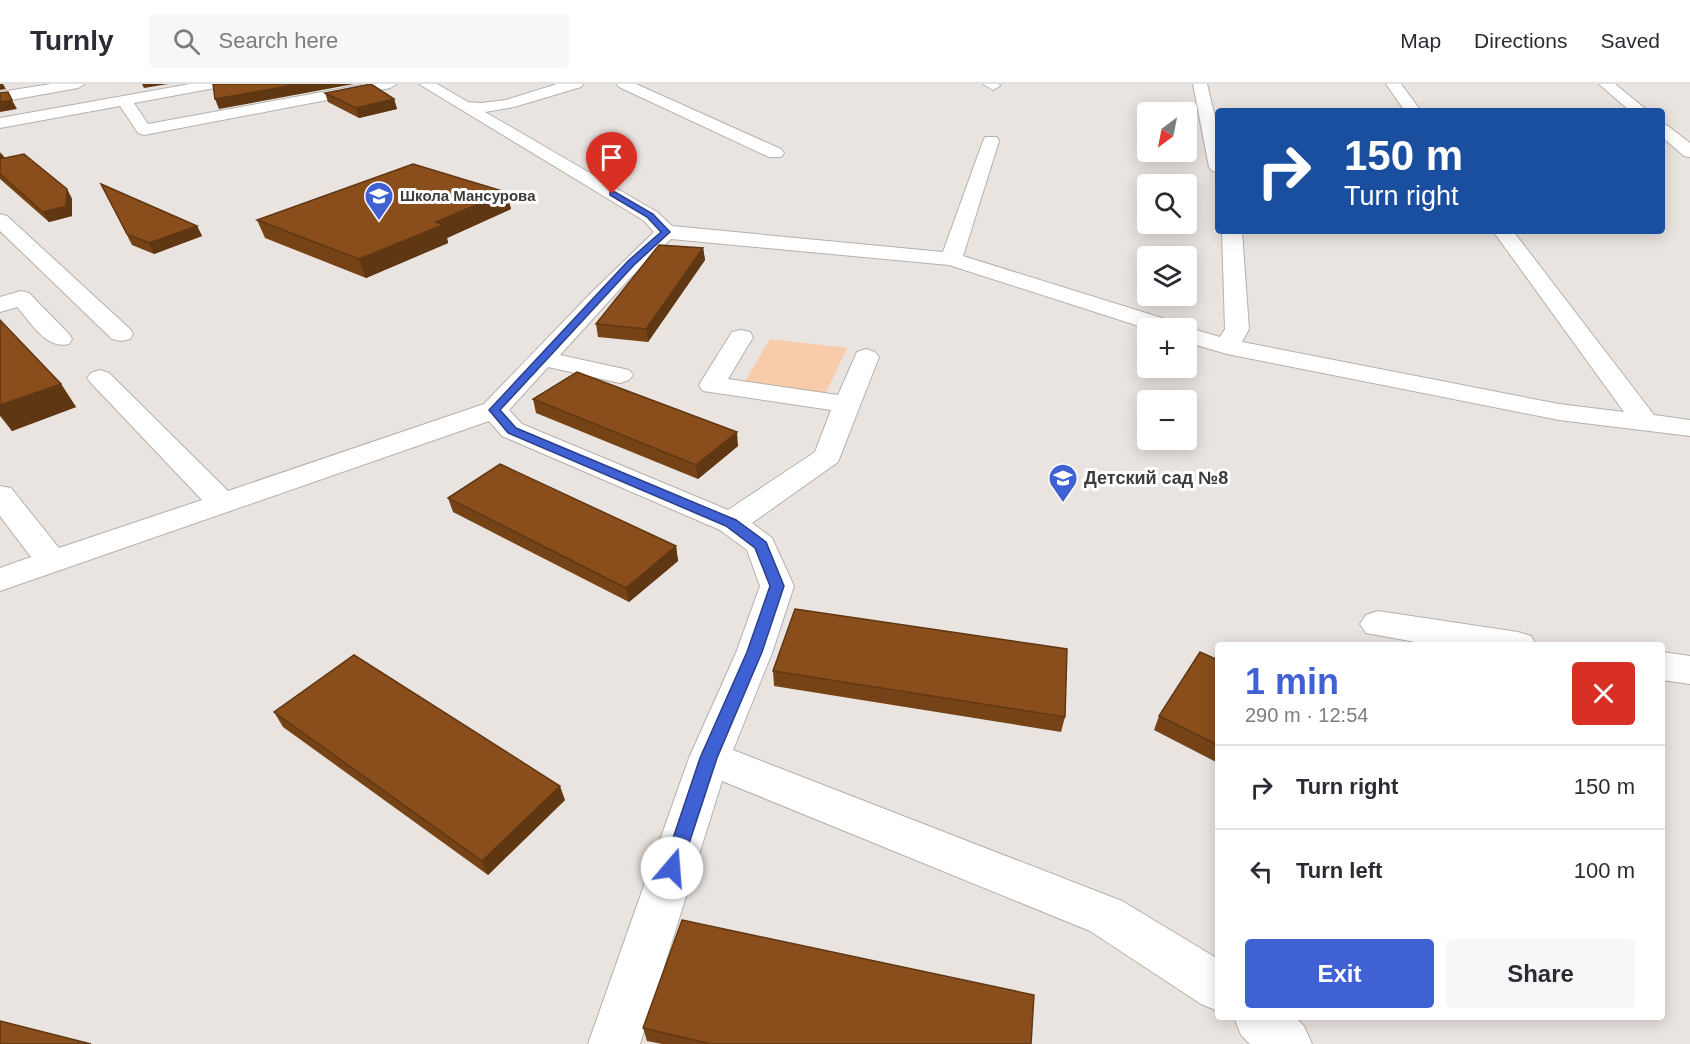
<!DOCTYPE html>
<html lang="en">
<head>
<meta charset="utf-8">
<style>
  body { margin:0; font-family:Arial,sans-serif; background:#f7f7f7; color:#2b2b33; height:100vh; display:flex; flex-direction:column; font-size:22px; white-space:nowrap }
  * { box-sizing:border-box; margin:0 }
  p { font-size:20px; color:#7c7c81 }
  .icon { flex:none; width:33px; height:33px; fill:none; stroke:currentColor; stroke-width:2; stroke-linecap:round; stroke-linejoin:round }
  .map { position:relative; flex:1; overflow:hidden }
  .sheet { position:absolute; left:1215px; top:558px; width:450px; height:378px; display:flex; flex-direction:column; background:#fff; border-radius:6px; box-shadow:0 3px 15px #0003 }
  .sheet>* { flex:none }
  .guide { position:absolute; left:1215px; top:24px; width:450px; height:126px; border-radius:6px; box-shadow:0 3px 15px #0003; background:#1a4fa0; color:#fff; overflow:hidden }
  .needle { width:39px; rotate:212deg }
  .buttons { position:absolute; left:1137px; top:18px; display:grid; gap:12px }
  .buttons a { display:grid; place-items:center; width:60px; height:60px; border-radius:6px; background:#fff; box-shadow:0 3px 15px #0003; font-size:30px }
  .pin { position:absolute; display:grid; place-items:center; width:51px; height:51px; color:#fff; margin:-62px -26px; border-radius:50% 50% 50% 0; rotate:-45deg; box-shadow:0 0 6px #0007 }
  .pin .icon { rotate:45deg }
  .me { position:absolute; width:66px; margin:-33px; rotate:18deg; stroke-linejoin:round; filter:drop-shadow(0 0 4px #0008) }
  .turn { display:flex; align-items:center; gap:21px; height:126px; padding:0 30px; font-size:27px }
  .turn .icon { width:78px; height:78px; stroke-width:2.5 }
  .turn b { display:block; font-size:42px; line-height:51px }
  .round { display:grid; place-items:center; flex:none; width:63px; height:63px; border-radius:6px; background:#f7f7f7 }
  .head { display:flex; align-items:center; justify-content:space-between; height:102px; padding:0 30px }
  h1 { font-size:36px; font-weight:800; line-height:45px; color:#4061d3 }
  .action { display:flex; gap:12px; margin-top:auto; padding:12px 30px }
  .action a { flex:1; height:69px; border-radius:6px; background:#4061d3; color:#fff; font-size:24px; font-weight:800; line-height:69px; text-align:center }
  .action a+a { background:#f7f7f7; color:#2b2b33 }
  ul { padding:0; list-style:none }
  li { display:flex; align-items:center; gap:18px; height:84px; padding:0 30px; border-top:2px solid #e1e1e2 }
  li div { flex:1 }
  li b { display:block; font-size:22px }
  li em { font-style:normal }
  header { display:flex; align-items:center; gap:36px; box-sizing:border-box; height:84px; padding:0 30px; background:#fff; border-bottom:2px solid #e1e1e2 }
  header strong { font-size:28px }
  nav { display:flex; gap:33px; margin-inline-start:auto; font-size:21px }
  .search { width:420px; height:54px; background:#f7f7f7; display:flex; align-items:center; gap:15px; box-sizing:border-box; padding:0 21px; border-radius:6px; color:#7c7c81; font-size:22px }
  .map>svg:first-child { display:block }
  .green { fill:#f8cbab }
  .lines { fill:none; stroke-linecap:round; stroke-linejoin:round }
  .minor-casing { stroke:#b5b0ac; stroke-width:2 }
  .minor { fill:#fff; fill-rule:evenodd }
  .wall { fill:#764317 }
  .shaded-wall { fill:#603713 }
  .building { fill:#894e1b; stroke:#603713; stroke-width:1.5 }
  .route { fill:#4061d3; stroke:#2a3f89; stroke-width:1.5 }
  .labels { text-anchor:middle; stroke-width:6; stroke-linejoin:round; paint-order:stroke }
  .far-poi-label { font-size:15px; font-weight:bold; fill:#3e3b3a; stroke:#fff; text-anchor:start }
  .poi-label { font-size:18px; font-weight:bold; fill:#3e3b3a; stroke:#fff; text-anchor:start }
</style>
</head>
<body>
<header>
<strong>Turnly</strong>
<div class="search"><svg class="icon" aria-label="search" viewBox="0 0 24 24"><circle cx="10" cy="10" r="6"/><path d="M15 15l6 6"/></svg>Search here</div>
<nav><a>Map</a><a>Directions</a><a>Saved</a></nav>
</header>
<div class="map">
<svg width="1690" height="960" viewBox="0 0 1690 960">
  <rect width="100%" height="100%" fill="#eae4e0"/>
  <polygon class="green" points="770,255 847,264 826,309 744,299"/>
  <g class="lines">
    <g class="minor-casing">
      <g id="minor">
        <polygon points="51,0 85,0 78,4 0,18 0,8"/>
        <polygon points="190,0 222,0 215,4 134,19 148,40 366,0 397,0 390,4 144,51 138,49 120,22 0,44 0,34"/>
        <polygon points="419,0 437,0 468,18 481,19 506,16 557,0 583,0 581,3 514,23 485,28 657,128 672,142 943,168 983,57 985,53 997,53 999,57 963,172 1178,239 1182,244 1186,243 1220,253 1225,245 1222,147 1242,147 1249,245 1242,258 1559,320 1624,328 1493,147 1513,147 1654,331 1690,336 1690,352 1559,336 1227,270 1186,258 1186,244 1148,245 949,181 671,155 629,195 560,271 629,286 633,291 629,296 620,299 548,283 509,326 522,340 728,426 815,368 831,326 703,307 699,301 732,248 741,246 750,248 753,253 728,295 838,311 857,268 866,265 875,268 879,273 838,378 752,439 772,454 794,502 772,569 733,666 1122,817 1218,875 1218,927 1201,920 1090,847 722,697 640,960 588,960 689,674 736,569 760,502 747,466 720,446 502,352 489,337 0,507 0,484 31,473 0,432 0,402 11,404 59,464 202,416 91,299 87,294 91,289 100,286 109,289 228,407 484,320 592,208 654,148 643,136"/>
        <polygon points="617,0 636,0 781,65 784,69 781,73 769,73 619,3"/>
        <polygon points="983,0 999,0 1000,2 993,6"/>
        <polygon points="1193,0 1207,0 1218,45 1218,88 1212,87 1209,83"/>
        <polygon points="1386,0 1401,0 1421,27 1405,27"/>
        <polygon points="1599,0 1615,0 1648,27 1630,27"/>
        <polygon points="1662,40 1668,42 1690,59 1690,73 1684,72 1662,53"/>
        <polygon points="0,130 7,132 130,245 133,250 130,255 121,257 112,255 0,147"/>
        <path d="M 21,207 L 29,209 L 69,250 L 72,255 L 69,260 C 46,266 31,238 17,223 L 0,228 L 0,213 Z"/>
        <polygon points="1378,527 1518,548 1531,552 1536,561 1432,561 1366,549 1360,540 1366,531"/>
        <polygon points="1662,568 1690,572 1690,600 1662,596"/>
        <polygon points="1234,933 1295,933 1304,942 1312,960 1250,960 1241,951"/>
      </g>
    </g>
    <use href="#minor" class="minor"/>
  </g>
  <g class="wall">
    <polygon points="325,9 394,15 397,25 359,34 328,18"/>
    <polygon points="0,68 5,74 67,105 72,115 72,132 49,138 0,95"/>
    <polygon points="101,100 197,142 202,152 154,170 132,161"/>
    <polygon points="506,108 511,125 447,154 448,159 366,194 265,154 257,136"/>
    <polygon points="703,164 705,176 648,258 598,253 596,240"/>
    <polygon points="0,236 61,300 76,323 12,347 0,332"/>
    <polygon points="533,315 738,362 698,395 536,329"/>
    <polygon points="448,414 676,462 678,477 629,518 453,428"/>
    <polygon points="1218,576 1218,679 1154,646 1159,632"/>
    <polygon points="773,587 1065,633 1061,648 774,602"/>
    <polygon points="274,628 565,716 488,791 283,643"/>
    <polygon points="643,944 1031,960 662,960 647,957"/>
  </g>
  <g class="shaded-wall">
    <polygon points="0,0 3,0 6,5 0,6"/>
    <polygon points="142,0 168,0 144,4"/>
    <polygon points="299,0 354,0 219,25 215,15"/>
    <polygon points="394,15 397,25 359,34 356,24"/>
    <polygon points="12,16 17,25 0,28 0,18"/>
    <polygon points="2,70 8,81 0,83 0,71"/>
    <polygon points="67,105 72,115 72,132 49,138 43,128"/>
    <polygon points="506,108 511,125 447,154 448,159 366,194 359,175 436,138"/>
    <polygon points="197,142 202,152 154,170 149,159"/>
    <polygon points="703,164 705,176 648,258 646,245"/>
    <polygon points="61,300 76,323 12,347 0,329 0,321"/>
    <polygon points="737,348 738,362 698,395 696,381"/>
    <polygon points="676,462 678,477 629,518 626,504"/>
    <polygon points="560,702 565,716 488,791 482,777"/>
  </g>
  <g class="building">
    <polygon points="213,0 299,0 215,15"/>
    <polygon points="371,0 394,15 356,24 325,9"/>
    <polygon points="8,8 12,16 0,18 0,9"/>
    <polygon points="24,70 67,105 66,122 43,128 0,90 0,75"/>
    <polygon points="413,80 506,108 436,138 443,141 359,175 257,136"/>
    <polygon points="101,100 197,142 149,159 127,150"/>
    <polygon points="659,161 703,164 646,245 596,240"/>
    <polygon points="0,236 61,300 0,321"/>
    <polygon points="577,288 737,348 696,381 533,315"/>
    <polygon points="500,380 676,462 626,504 448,414"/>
    <polygon points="795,525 1067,565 1065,633 773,587"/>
    <polygon points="1200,568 1218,576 1218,661 1159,632"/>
    <polygon points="354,571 560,702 482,777 274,628"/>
    <polygon points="682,836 1034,911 1031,960 711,960 643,944"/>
    <polygon points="0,937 91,960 0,960"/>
  </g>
  <polygon class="route" points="610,108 615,108 653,130 670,148 634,181 500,326 516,344 736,436 766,458 784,502 762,568 717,674 681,784 679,790 672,792 666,790 663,784 700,674 747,568 770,502 755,464 726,442 508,349 489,326 628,177 661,148 647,133 610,111"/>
  <defs>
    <g id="school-pin" transform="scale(1.5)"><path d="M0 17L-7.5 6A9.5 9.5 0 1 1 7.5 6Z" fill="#4061d3" stroke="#fff"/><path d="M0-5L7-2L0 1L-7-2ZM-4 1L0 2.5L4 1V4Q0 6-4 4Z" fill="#fff"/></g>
  </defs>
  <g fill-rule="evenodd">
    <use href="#school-pin" x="379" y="112"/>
    <use href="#school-pin" x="1063" y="394"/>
  </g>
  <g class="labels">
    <g class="far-poi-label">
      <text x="400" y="117">Школа Мансурова</text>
    </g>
    <g class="poi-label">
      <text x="1084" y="400">Детский сад №8</text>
    </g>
  </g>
</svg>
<div class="buttons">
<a><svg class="needle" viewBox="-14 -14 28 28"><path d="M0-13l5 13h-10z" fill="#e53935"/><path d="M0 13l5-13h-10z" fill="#7c7c81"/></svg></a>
<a><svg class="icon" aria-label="search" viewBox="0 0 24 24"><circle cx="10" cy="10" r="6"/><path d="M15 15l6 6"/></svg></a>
<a><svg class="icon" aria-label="layers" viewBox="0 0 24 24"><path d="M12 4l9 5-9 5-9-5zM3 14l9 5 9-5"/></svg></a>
<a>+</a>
<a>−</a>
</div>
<div class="pin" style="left:612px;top:110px;background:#d93025"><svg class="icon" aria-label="arrive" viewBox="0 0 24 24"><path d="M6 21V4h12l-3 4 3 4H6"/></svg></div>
<svg class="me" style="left:672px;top:784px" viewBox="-20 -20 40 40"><circle r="19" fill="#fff"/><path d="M0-13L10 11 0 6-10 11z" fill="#4061d3"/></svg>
<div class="guide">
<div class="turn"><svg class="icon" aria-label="right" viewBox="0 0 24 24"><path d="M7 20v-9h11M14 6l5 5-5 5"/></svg><div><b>150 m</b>Turn right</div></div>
</div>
<section class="sheet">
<div class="head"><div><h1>1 min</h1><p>290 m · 12:54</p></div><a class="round" style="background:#d93025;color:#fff"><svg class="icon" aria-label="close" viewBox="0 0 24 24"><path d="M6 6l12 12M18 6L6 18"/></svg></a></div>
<ul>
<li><svg class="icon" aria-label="right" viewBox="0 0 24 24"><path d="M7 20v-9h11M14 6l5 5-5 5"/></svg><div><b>Turn right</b></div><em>150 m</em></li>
<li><svg class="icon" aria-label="left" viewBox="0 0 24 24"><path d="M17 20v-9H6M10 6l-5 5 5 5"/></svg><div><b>Turn left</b></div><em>100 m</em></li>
</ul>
<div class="action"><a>Exit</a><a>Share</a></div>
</section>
</div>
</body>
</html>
